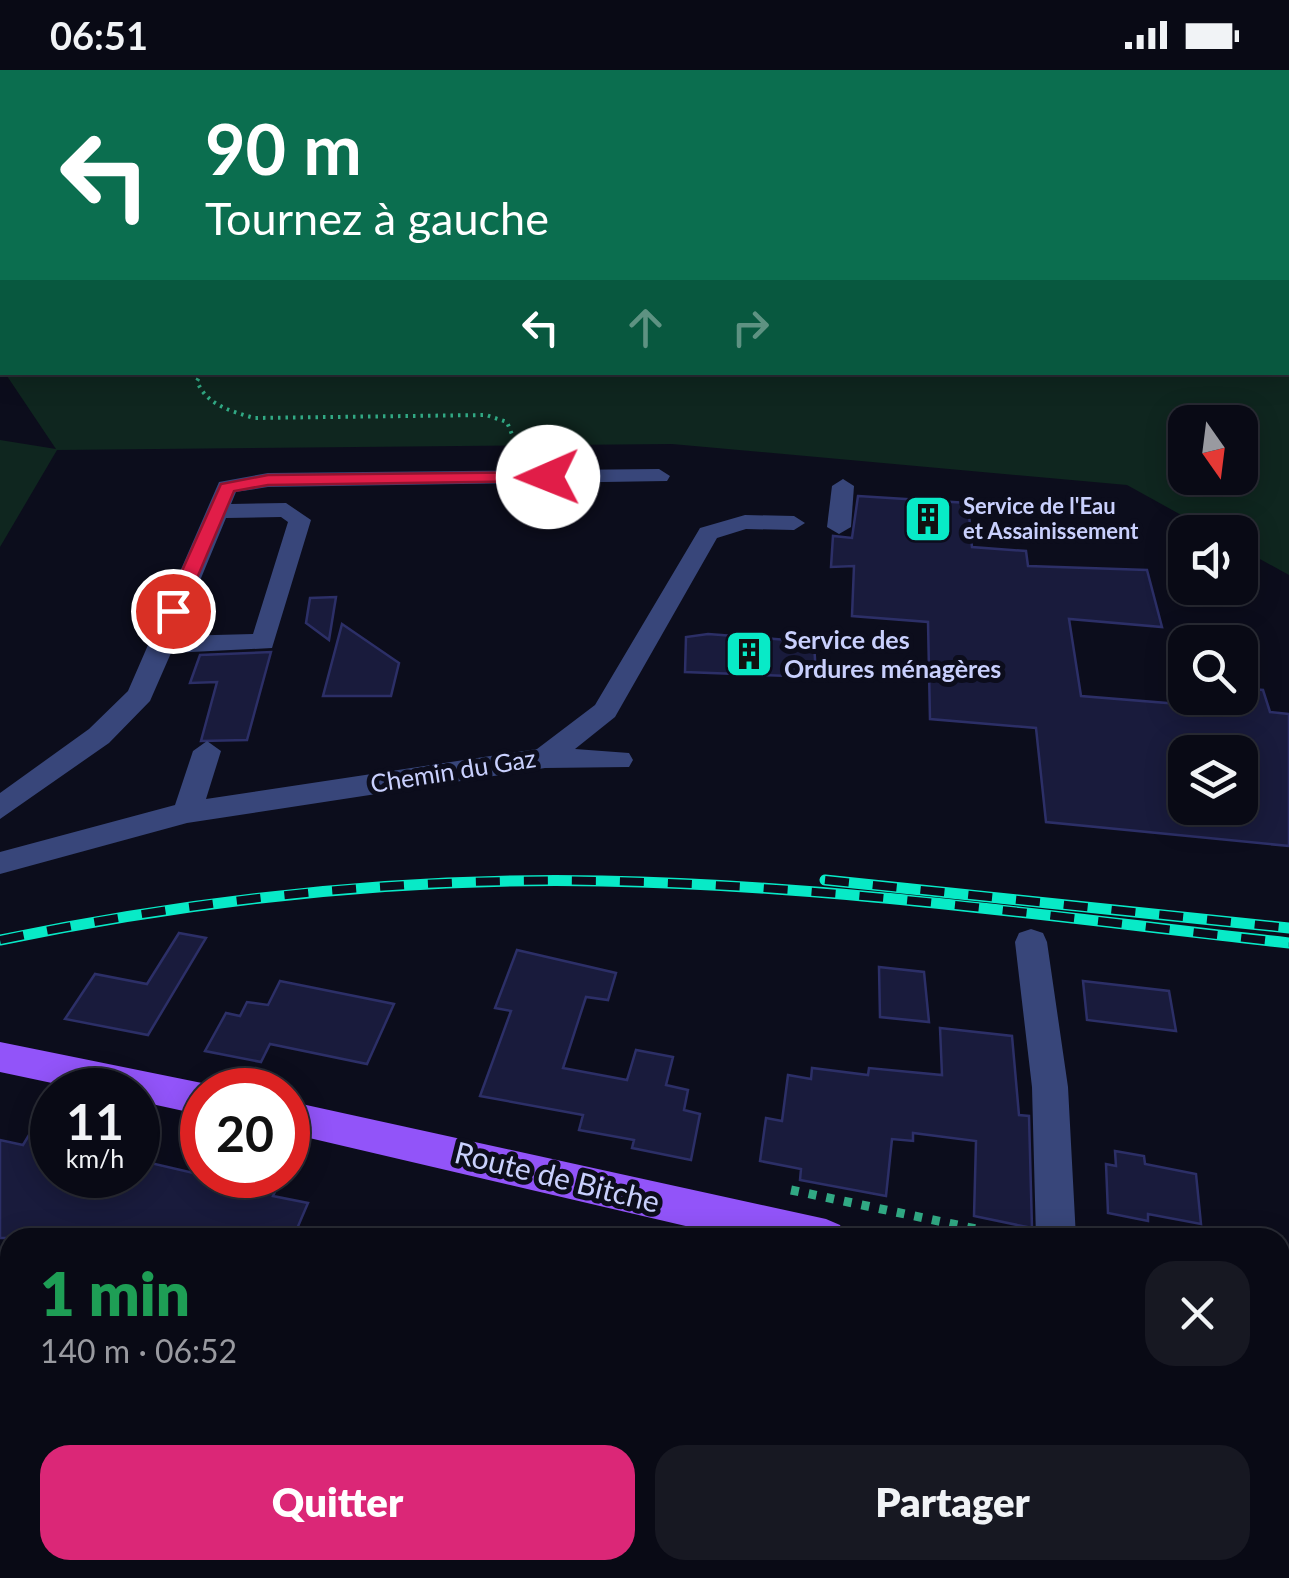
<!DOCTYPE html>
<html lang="fr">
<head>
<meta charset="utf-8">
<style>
  body { margin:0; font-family:Lato,sans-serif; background:#171822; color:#f1f3f6; height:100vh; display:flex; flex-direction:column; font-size:38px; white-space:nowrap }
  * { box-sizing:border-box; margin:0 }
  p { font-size:32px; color:#999aa0 }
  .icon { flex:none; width:55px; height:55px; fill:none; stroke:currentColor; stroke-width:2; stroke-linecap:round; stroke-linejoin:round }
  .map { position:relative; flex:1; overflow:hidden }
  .drawer { position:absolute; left:0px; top:1158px; width:1290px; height:352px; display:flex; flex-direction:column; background:#090a15; border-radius:30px 30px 0 0; box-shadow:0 5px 25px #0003,0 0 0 2px #292b34 }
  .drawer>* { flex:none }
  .banner { position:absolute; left:0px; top:0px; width:1290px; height:305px; box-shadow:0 5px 25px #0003,0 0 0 2px #292b34; background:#0b6e4f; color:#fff; overflow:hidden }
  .needle { width:65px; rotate:166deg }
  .buttons { position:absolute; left:1168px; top:335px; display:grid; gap:20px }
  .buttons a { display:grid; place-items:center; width:90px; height:90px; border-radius:20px; background:#090a15; box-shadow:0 5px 25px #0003,0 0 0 2px #292b34; font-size:50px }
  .speed { position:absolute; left:30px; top:998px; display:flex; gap:20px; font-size:50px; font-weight:700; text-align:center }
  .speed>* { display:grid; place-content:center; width:130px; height:130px; border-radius:50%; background:#090a15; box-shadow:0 5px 25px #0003,0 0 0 2px #292b34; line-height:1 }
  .speed small { font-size:25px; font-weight:400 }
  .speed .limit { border:15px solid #d22; background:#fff; color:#111 }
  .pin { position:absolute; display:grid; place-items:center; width:85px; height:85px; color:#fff; margin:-42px; border:5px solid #fff; border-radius:50%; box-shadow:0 2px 10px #0007 }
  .me { position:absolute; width:110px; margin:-55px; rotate:269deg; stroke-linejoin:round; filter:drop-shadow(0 0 8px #0008) }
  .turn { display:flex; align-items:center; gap:35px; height:210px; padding:0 40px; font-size:45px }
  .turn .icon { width:130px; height:130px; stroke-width:2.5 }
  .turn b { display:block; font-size:70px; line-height:85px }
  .lanes { display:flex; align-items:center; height:95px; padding:0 40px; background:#0003; justify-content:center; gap:50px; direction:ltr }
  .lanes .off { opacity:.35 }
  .round { display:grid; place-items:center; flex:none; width:105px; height:105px; border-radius:30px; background:#171822 }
  .overview { display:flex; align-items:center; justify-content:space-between; height:170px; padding:0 40px }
  h1 { font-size:60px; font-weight:800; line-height:75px; color:#1e9e55 }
  .primary-button { display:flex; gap:20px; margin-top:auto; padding:20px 40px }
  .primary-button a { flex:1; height:115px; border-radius:30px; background:#db2777; color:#fff; font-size:40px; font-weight:800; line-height:115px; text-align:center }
  .primary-button a+a { background:#171822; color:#f1f3f6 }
  .status { display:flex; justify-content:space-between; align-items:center; height:70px; padding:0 50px; background:#090a15; direction:ltr }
  .status svg { height:28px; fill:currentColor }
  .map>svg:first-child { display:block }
  .green { fill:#0f261f; fill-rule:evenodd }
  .building { fill:#191b3c; stroke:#2c2f67; stroke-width:2.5; fill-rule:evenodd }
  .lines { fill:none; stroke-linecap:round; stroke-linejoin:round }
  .path-far2 { stroke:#31a984; stroke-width:4; stroke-dasharray:2.5 5; stroke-linecap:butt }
  .path-far1 { stroke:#31a984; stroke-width:6; stroke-dasharray:5 8; stroke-linecap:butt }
  .path { stroke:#31a984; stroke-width:9; stroke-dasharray:8 10; stroke-linecap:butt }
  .minor { fill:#38467a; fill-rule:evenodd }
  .major { fill:#9254f9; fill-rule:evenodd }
  .rail-casing { stroke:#08eac7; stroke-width:11 }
  .rail { stroke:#0c0d1c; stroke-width:8; stroke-dasharray:24; stroke-linecap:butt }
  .route { fill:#e11d48; stroke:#92132f; stroke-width:2.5 }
  .labels { text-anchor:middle; stroke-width:10; stroke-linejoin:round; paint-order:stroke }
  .far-poi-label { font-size:22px; font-weight:bold; fill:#c9d0fd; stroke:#0c0d1c; text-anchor:start }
  .poi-label { font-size:25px; font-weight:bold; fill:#c9d0fd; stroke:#0c0d1c; text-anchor:start }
  .street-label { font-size:25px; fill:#c9d0fd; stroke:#0c0d1c }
  .near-street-label { font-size:30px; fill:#c9d0fd; stroke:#0c0d1c }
</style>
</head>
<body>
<div class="status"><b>06:51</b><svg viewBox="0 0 49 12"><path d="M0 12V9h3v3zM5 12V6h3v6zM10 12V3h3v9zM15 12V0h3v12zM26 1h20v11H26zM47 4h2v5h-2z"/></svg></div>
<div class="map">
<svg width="1289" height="1508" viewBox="0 0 1289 1508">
  <rect width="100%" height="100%" fill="#0c0d1c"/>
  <g class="green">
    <polygon points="0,0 1289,0 1289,54 1288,2 2,2 0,119"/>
    <path d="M 1289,289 L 1289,505 L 1240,478 L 1240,462 L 1212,462 L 1127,415 L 672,374 L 57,380 L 0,477 L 0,370 L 56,379 L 5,303 L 1288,302 ZM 1185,352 L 1240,352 L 1240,408 L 1185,408 Z"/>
  </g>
  <g class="building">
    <path d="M 858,426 L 968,433 L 972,477 L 1026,481 L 1028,496 L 1147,500 L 1162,557 L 1069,549 L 1081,626 L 1180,634 L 1178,629 L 1240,628 L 1240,618 L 1263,620 L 1270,642 L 1289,644 L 1289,776 L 1046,752 L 1036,658 L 930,649 L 928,552 L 852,546 L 854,496 L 831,497 L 833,466 L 852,468 ZM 1185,682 L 1240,682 L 1240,738 L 1185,738 Z"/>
    <polygon points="336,527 329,570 306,553 310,528"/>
    <polygon points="342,554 399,593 391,626 323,626"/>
    <polygon points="708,564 814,572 816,607 685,602 686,567"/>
    <polygon points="271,582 247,670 201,671 217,612 190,613 200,585"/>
    <polygon points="179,863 206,868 148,965 65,949 95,904 147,914"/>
    <polygon points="517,880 616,903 608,930 586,927 563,998 627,1010 636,980 673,987 666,1015 688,1020 684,1040 700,1044 691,1090 632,1078 634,1070 579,1060 583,1045 480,1026 511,941 495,938"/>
    <polygon points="879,897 924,902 929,952 880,947"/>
    <polygon points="280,911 394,934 367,994 270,974 261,992 205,981 226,943 240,946 247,932 268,935"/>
    <polygon points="1083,911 1169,921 1176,961 1087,950"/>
    <polygon points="940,958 1012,966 1019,1045 1029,1046 1032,1158 974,1146 976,1071 913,1063 913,1071 892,1069 886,1126 800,1110 801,1099 760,1091 766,1048 782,1051 788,1005 811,1009 812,998 868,1005 869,998 942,1005"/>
    <polygon points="29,1065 52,1070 52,1105 138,1105 138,1090 202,1105 243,1105 279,1113 273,1126 308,1133 293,1168 0,1168 0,1070 23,1075"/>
    <polygon points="1115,1081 1144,1086 1145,1094 1196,1104 1201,1154 1148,1144 1148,1151 1108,1143 1106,1094 1116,1096"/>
  </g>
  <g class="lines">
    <path class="path-far2" d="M 202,302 L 197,311 C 206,335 231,341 254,348 L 486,345 L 507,352 L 513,367"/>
    <polyline class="path-far1" points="229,1014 258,1020"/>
    <g class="path">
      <polyline points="791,1120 1019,1168"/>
      <polyline points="1280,1221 1289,1223"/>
    </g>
    <g class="minor">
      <path d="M 659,399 L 670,406 L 667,411 L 268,417 L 236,422 L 231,434 L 286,433 L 311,450 L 272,578 L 171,583 L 150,631 L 109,673 L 0,749 L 0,723 L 89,659 L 128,621 L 219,412 L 268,403 ZM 281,447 L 288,452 L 253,564 L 177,566 L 226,448 Z"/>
      <polygon points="843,409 854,416 851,457 839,464 827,457 832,416"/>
      <polygon points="745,445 794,446 805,453 794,460 746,459 717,468 615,647 575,679 629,683 633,690 629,697 545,698 187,753 0,804 0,782 175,735 193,681 207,671 221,681 206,729 537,679 595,635 700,458"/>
      <polygon points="1031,859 1043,863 1047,872 1068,1017 1076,1168 1036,1168 1032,1017 1015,872 1019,863"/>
      <polygon points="1163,1500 1211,1500 1213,1508 1165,1508"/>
    </g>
    <g class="major">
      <polygon points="0,972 202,1013 216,1020 202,1020 202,1045 138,1031 138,1020 85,1020 0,1002"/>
      <polygon points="288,1031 826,1149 840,1155 846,1168 737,1168 288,1063"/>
      <rect x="1280" y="1244" width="9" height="42"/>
    </g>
    <g class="rail-casing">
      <g id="rail">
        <polyline points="825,810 1289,858"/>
        <path d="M 0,870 C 199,829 399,807 602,811 C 832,815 1061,848 1289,873"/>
      </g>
    </g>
    <use href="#rail" class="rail"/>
  </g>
  <polygon class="route" points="548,402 556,407 554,411 268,415 234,421 183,541 173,547 164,541 221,414 268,405"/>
  <defs>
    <g id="building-square" transform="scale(2.5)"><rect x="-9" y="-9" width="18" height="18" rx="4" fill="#08eac7" stroke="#0c0d1c"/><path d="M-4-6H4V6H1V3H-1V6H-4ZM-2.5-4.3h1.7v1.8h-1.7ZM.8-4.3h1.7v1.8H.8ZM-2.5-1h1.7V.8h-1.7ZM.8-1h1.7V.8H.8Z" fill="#111"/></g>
  </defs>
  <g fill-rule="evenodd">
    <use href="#building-square" x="928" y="449"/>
    <use href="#building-square" x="749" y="584"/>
  </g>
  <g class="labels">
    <g class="far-poi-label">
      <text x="963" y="444">Service de l'Eau<tspan x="963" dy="25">et Assainissement</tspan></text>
    </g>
    <g class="poi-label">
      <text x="784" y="579">Service des<tspan x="784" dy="29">Ordures ménagères</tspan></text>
    </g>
    <g class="street-label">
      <text transform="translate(453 701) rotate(-9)" y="9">Chemin du Gaz</text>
    </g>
    <g class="near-street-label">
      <text transform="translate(557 1108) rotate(14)" y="10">Route de Bitche</text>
    </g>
  </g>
</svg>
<div class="buttons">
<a><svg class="needle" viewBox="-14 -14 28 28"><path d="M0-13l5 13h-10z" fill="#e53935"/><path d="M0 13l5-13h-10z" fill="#999aa0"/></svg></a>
<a><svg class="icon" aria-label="sound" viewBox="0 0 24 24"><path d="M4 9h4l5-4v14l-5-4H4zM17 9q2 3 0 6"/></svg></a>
<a><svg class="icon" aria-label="search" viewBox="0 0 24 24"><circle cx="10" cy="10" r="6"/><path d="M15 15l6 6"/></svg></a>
<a><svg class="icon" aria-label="layers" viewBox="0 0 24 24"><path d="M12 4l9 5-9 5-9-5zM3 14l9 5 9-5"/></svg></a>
</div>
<div class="speed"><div>11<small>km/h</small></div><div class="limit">20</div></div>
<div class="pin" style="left:173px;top:541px;background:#d93025"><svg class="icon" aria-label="arrive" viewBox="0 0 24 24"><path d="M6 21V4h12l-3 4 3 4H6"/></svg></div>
<svg class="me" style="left:548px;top:407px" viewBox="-20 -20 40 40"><circle r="19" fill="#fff"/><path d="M0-13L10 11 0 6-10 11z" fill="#e11d48"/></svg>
<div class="banner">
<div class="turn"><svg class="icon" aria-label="left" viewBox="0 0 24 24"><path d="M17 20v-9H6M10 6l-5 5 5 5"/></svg><div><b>90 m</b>Tournez à gauche</div></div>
<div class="lanes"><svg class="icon" aria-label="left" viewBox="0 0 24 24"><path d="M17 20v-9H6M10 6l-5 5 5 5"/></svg><svg class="icon off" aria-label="ahead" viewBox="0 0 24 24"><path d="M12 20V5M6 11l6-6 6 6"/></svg><svg class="icon off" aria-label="right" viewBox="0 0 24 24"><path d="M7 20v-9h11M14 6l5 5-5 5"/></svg></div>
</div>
<section class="drawer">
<div class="overview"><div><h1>1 min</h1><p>140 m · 06:52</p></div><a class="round"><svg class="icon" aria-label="close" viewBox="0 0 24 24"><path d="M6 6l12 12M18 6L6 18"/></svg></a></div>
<div class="primary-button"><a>Quitter</a><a>Partager</a></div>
</section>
</div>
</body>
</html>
